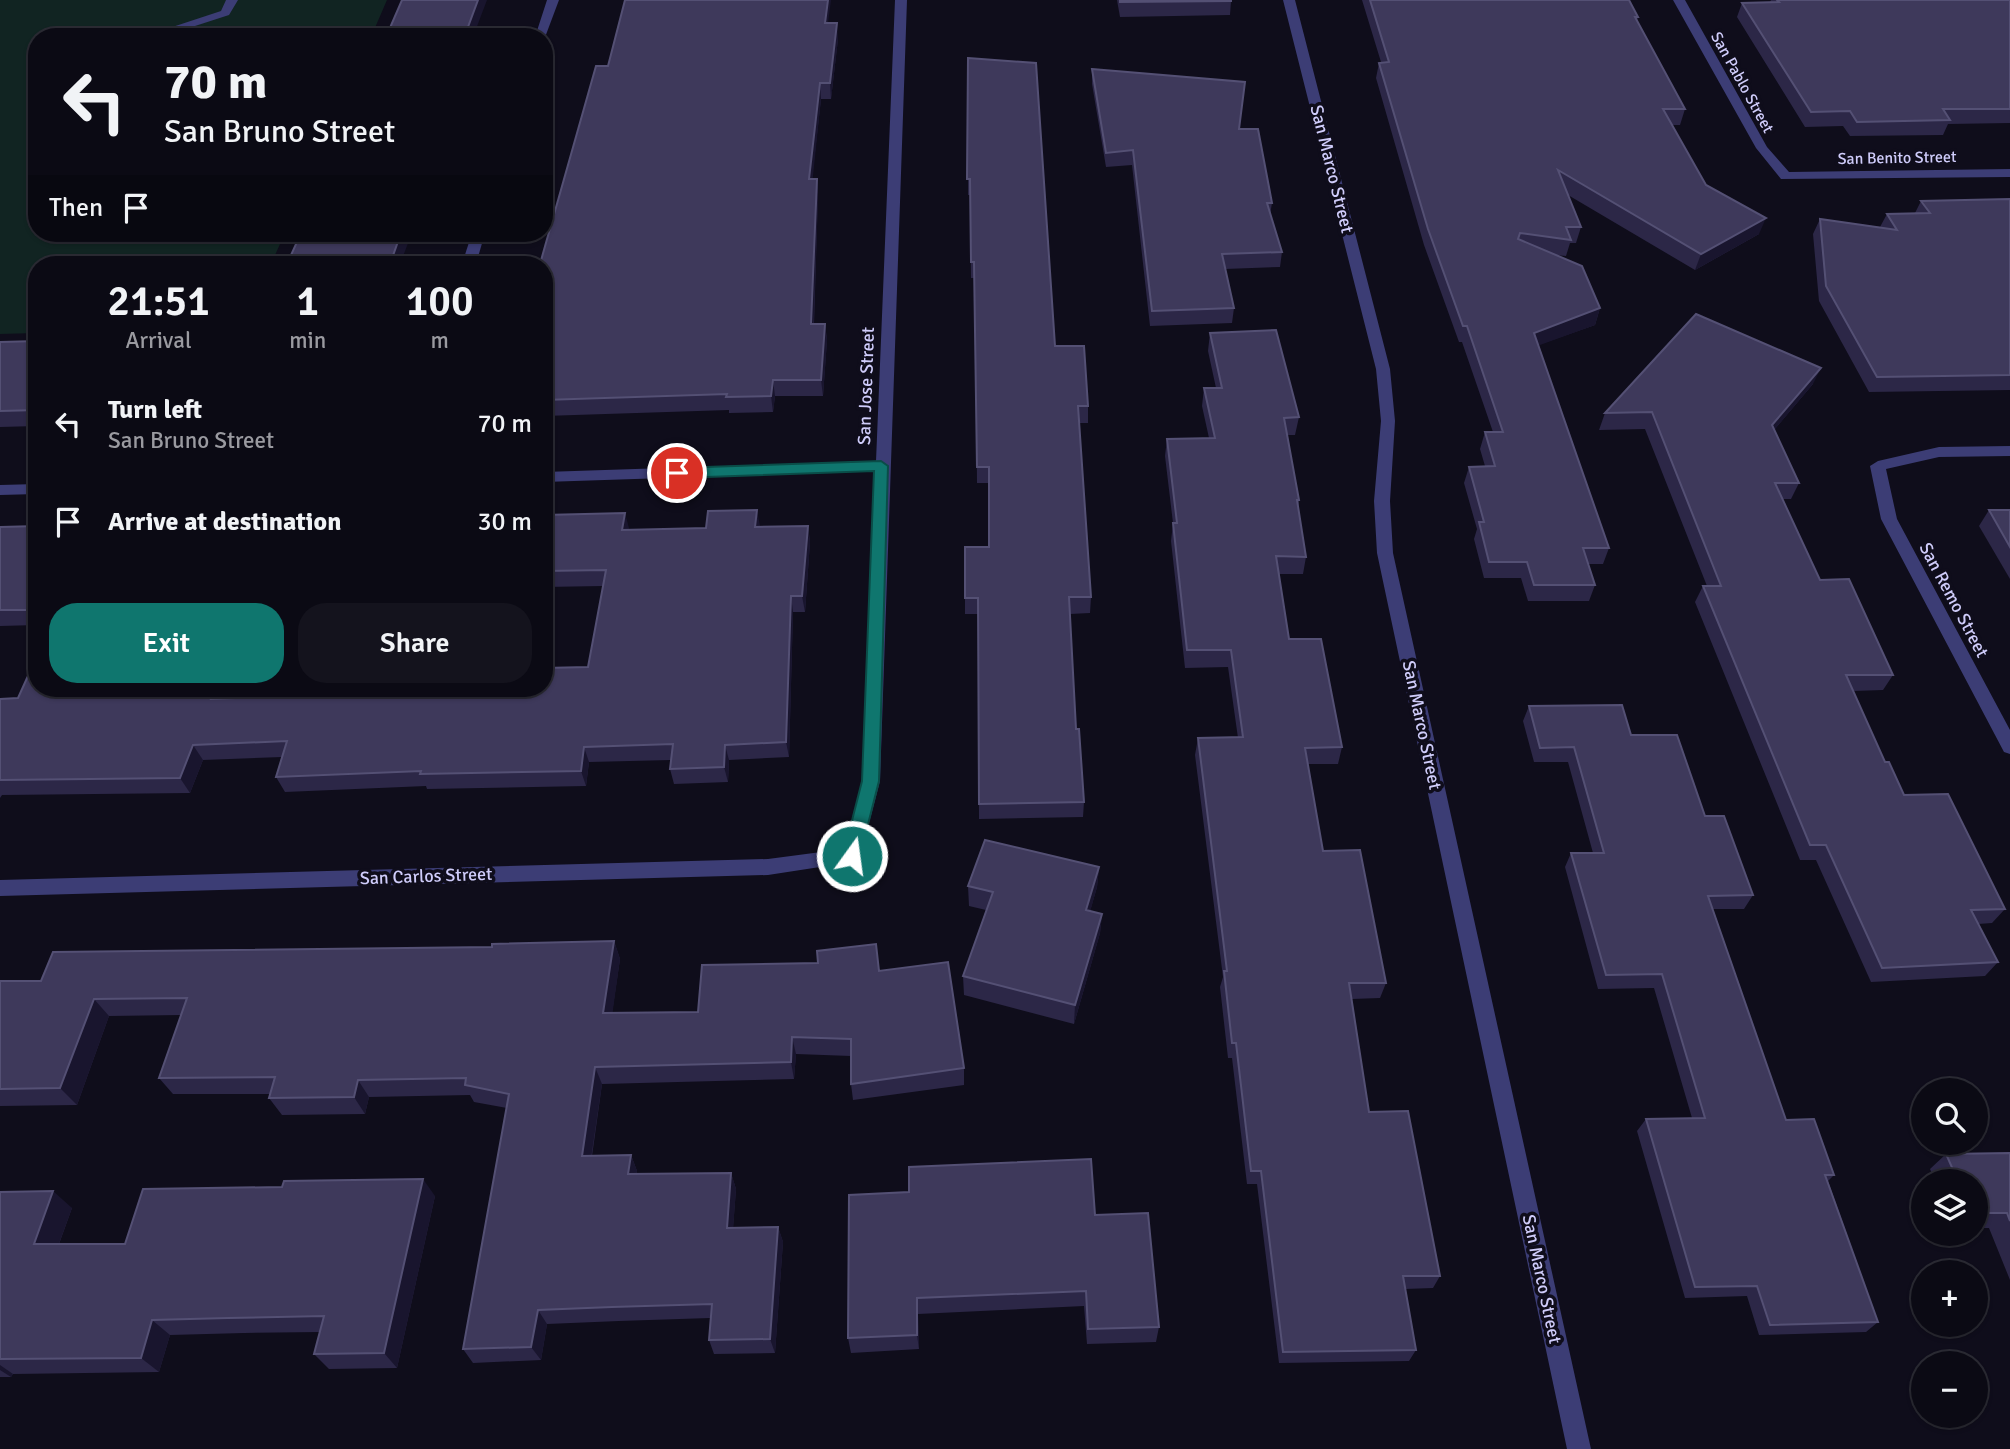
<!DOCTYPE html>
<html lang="en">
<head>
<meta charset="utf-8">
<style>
  body { margin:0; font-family:Signika,sans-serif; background:#14131d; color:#f1f3f6; height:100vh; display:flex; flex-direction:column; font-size:26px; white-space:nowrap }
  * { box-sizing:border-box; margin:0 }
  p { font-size:23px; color:#9a9aa0 }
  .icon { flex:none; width:38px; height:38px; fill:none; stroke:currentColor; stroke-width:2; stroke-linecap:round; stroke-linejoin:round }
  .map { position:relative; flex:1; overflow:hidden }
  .side { position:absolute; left:28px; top:256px; width:525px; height:441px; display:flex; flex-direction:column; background:#0b0a14; border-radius:28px; box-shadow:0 2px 5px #0004,0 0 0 2px #2b2b34 }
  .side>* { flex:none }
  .hud { position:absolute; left:28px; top:28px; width:525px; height:214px; border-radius:28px; box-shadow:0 2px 5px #0004,0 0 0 2px #2b2b34; background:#0b0a14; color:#f1f3f6; overflow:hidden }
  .tools { position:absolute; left:1911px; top:1078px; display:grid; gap:14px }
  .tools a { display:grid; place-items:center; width:77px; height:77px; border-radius:50%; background:#0b0a14; box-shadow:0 2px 5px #0004,0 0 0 2px #2b2b34; font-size:35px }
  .pin { position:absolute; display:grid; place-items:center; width:60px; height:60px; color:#fff; margin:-30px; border:4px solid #fff; border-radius:50%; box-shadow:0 2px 7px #0007 }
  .me { position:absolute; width:77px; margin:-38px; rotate:14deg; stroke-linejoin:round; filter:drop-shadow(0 0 5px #0008) }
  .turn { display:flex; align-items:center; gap:24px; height:147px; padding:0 21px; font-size:32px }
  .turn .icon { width:91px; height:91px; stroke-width:2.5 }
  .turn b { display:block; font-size:49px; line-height:60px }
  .then { display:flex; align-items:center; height:66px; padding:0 21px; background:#0003; gap:14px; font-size:26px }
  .eta { display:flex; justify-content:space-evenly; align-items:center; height:119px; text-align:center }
  .eta b { font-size:42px; font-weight:600; line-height:49px }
  .button { display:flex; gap:14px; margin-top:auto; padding:14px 21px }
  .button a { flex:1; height:80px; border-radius:28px; background:#0f766e; color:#fff; font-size:28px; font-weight:600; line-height:80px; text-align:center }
  .button a+a { background:#14131d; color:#f1f3f6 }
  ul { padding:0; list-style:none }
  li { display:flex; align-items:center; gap:21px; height:98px; padding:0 21px }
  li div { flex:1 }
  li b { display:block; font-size:26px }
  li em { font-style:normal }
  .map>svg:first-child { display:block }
  .green { fill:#112422 }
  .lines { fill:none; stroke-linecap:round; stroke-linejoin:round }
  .service { fill:#3c3d75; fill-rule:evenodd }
  .minor { fill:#3c3d75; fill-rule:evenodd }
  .wall { fill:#2c2747 }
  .shaded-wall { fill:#19152e }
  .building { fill:#3e395b; stroke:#545074; stroke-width:2 }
  .route { fill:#0f766e; stroke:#0a4d48; stroke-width:2 }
  .labels { text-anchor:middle; stroke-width:7; stroke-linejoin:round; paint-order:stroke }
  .far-street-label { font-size:16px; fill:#cfccfa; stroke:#0f0d1b }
  .street-label { font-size:18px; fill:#cfccfa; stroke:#0f0d1b }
</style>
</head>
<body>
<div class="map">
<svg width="2010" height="1449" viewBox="0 0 2010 1449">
  <rect width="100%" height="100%" fill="#0f0d1b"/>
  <polygon class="green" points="0,0 387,0 371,37 37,37 37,233 285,233 271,264 37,264 37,333 0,334"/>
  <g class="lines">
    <polygon class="service" points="226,0 238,0 229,15 161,37 142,37 221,11"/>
    <g class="minor">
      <polygon points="547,0 559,0 544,40 544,37 535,37"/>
      <polygon points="895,0 907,0 880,781 859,861 768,875 0,896 0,880 768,859 844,849 862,781 875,471 544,482 544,472 876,461"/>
      <polygon points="1283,0 1295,0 1390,369 1395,421 1390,501 1393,553 1591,1449 1567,1449 1377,553 1374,501 1381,421 1376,369"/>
      <polygon points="1673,0 1685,0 1767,147 1789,172 2010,169 2010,177 1781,179 1756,148"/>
      <polygon points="472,233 485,233 476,264 462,264"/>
      <polygon points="2010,446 2010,456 1939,457 1886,469 1897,519 2010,730 2010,754 2004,752 1881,519 1870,466 1878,461 1939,447"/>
      <polygon points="37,484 37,494 0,495 0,485"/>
    </g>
  </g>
  <g class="wall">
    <polygon points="1117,0 1231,0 1231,1 1230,15 1120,17"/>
    <polygon points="1362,0 1629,0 1638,17 1637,21 1685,109 1680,125 1672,125 1706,185 1759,234 1695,270 1568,195 1581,227 1576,243 1570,243 1566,256 1555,255 1600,308 1595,325 1538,345 1609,548 1603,564 1588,564 1595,585 1589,601 1528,601 1521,578 1484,578 1474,539 1477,529 1464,483 1469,467 1485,466 1480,449 1485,432 1493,432 1462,342 1459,342 1424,245 1376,78 1379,63 1381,62"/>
    <polygon points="1771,0 2010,0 2010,123 1948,124 1943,135 1850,136 1843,126 1805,127 1737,17 1742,3 1770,2"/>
    <polygon points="828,23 838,39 831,99 821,99 812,179 817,179 818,195 814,324 825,324 827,340 823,396 775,396 773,412 729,413 729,410 544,416 544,264 608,66"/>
    <polygon points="968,58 1055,346 1088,406 1088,423 1079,423 1091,597 1090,613 1070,614 1076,729 1084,802 1083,817 979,819 978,614 965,614 965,598 989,547 989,483 977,483 975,278 971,278 970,195 968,195"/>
    <polygon points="1092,69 1239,129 1272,203 1270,215 1282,252 1280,267 1225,269 1234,308 1232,323 1150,326 1132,165 1106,167 1092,84"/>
    <polygon points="2010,199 2010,390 1869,392 1819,301 1813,234 1820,219 1880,227 1887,214 1915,213 1921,201"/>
    <polygon points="1210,333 1299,417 1295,435 1287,435 1299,500 1298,508 1306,557 1303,574 1279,574 1289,639 1342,747 1338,764 1308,764 1323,851 1386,983 1380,998 1352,999 1369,1112 1440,1276 1433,1288 1405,1289 1416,1350 1409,1361 1279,1363 1257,1184 1247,1184 1232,1058 1228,1058 1220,987 1223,977 1195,755 1198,738 1238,738 1228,667 1185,668 1171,541 1173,523 1165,456 1167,439 1209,438 1202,406 1204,388 1216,388 1208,351"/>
    <polygon points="37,341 37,426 0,427 0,342"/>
    <polygon points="1813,384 1774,430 1799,483 1791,499 1782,499 1820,580 1893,675 1883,690 1853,691 1885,762 1904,795 2005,909 1992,923 1978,924 1998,962 1985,976 1871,982 1816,860 1800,860 1695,602 1703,586 1707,586 1645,429 1599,430 1605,413"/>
    <polygon points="1989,510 2010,510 2010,579 1979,526"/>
    <polygon points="625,513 628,530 808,526 810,542 805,612 793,612 789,757 729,760 728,782 674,784 670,769 671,760 589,762 586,786 427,789 426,786 285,792 276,777 282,757 203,760 190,793 2,795 0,798 0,699 18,698 37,688 225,688 228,693 226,698 311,695 588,667 603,586 544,587 544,515"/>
    <polygon points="37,526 37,625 0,626 0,527"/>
    <polygon points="1529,706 1631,735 1705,816 1753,895 1744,909 1713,909 1786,1120 1834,1175 1828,1181 1878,1322 1866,1332 1759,1335 1747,1296 1685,1298 1637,1131 1646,1119 1692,1118 1654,988 1598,989 1565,867 1571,853 1593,853 1568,762 1534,762 1523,721"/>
    <polygon points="1099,867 1097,887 1090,911 1102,914 1100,933 1074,1024 964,995 963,976 986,910 969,906 968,886"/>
    <polygon points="614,941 620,959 612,1013 698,1012 879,971 964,1068 964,1085 853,1100 851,1084 851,1056 796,1054 794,1079 602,1084 592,1156 631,1155 637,1171 637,1174 731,1173 736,1189 733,1228 778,1227 783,1242 775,1353 714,1354 709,1340 710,1318 619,1321 547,1324 541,1360 473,1363 463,1349 507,1108 474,1102 470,1095 369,1097 365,1114 282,1115 269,1098 271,1094 173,1094 159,1078 181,1015 109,1016 77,1105 0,1106 0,981 41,981 492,947"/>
    <polygon points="2010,1153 2010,1280 1989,1228 1976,1228 1976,1181 1935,1181 1930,1169 1946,1154"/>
    <polygon points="0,1192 72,1208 59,1244 125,1244 435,1196 397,1368 329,1369 314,1354 320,1332 244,1333 170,1335 159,1372 13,1374 11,1377 0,1377"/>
    <polygon points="849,1195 1095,1215 1159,1327 1156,1342 1087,1344 1084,1306 918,1314 919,1349 851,1353 848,1338"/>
  </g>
  <g class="shaded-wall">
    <polygon points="478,0 487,0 473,37 468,27"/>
    <polygon points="828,0 831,0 826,39 825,23"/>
    <polygon points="837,23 838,39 831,99 830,83"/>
    <polygon points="478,27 481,37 475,37"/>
    <polygon points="820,83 821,99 811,195 809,179"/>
    <polygon points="817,179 818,195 813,340 811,324"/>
    <polygon points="1766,218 1759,234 1695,270 1701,254"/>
    <polygon points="401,233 412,233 400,264 390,264"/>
    <polygon points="1600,308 1595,325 1529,349 1534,333"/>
    <polygon points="825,324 827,340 823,396 821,380"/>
    <polygon points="1821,368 1813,384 1764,442 1772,425"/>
    <polygon points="773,380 775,396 773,412 771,396"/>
    <polygon points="757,510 760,526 757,543 755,527"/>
    <polygon points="625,513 629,528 626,546 622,530"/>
    <polygon points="808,526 810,542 805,612 802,596"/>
    <polygon points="791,596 793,612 789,757 786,742"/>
    <polygon points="215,688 225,688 228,693 220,714 211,699"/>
    <polygon points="193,745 203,760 190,793 180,778"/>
    <polygon points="725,745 729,760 728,782 724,767"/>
    <polygon points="584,747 589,762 586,786 581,771"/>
    <polygon points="1099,867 1097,887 1085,930 1086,910"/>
    <polygon points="1102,914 1100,933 1074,1024 1075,1005"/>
    <polygon points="614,941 620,959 610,1031 603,1013"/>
    <polygon points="94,999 109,1016 77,1105 60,1088"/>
    <polygon points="792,1037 796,1054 794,1079 791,1062"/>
    <polygon points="595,1067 602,1084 589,1172 582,1156"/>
    <polygon points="358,1080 369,1097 365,1114 354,1097"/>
    <polygon points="631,1155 637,1171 635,1190 628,1174"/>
    <polygon points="731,1173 736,1189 732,1243 727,1228"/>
    <polygon points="423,1179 435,1196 397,1368 384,1353"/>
    <polygon points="53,1191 72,1208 53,1260 34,1244"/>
    <polygon points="778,1227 783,1242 775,1353 770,1339"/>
    <polygon points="917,1298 918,1314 919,1349 917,1335"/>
    <polygon points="538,1310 547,1324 541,1360 531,1347"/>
    <polygon points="152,1320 170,1335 159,1372 141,1358"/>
    <polygon points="0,1365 13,1374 11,1377 0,1370"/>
  </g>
  <g class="building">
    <polygon points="402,0 478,0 468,27 478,27 475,37 386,37"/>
    <polygon points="625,0 828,0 825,23 837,23 830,83 820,83 809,179 817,179 811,324 825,324 821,380 773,380 771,396 726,397 727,394 544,400 544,264 540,264 596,66 608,66"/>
    <polygon points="1120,0 1231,0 1231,1 1120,2"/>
    <polygon points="1370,0 1629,0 1638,17 1635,17 1685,109 1663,109 1706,185 1766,218 1701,254 1558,170 1581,227 1566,227 1571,240 1520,233 1518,239 1582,266 1600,308 1534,333 1609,548 1583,548 1595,585 1534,585 1527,562 1489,562 1479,522 1484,522 1469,467 1495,466 1485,432 1503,432 1467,326 1463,326 1428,229 1379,63 1389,62"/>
    <polygon points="1777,0 2010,0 2010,109 1943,109 1950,120 1857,122 1850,111 1811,112 1742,3 1779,2"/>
    <polygon points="968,58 1036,63 1055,346 1084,346 1088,406 1078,406 1091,597 1069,597 1076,729 1079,729 1084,802 979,804 978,598 965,598 965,547 989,547 989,467 977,467 974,262 971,262 970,179 967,179"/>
    <polygon points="1092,69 1245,82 1239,129 1258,129 1272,203 1267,203 1282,252 1222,254 1234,308 1152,311 1133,150 1106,153"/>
    <polygon points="2010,199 2010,375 1877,377 1826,286 1820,219 1897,230 1887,214 1930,213 1921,201"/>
    <polygon points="301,233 401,233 390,264 287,264"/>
    <polygon points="1696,314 1821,368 1772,425 1799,483 1775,483 1820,580 1849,579 1893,675 1846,675 1885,762 1889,762 1904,795 1948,794 2005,909 1971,910 1998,962 1882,968 1826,845 1810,845 1703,586 1721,586 1652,412 1605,413"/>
    <polygon points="1276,330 1299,417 1284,418 1299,500 1297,500 1306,557 1276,556 1289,639 1321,639 1342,747 1305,748 1323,851 1360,850 1386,983 1349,983 1369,1112 1408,1111 1440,1276 1403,1276 1416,1350 1283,1352 1261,1171 1251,1171 1236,1043 1232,1043 1224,971 1227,971 1198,738 1243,737 1231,650 1187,650 1173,523 1177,523 1167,439 1215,438 1204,388 1222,388 1210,333"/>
    <polygon points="37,341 37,410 0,411 0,342"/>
    <polygon points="757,510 755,527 808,526 802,596 791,596 786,742 725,745 724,767 670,769 673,744 584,747 581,771 420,774 421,771 276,777 287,741 193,745 180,778 0,780 0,699 18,698 37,656 37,688 215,688 211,699 311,695 313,688 544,688 544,668 588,667 606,570 544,571 544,515 625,513 622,530 706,528 708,511"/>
    <polygon points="1989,510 2010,510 2010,547"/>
    <polygon points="37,526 37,610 0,610 0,527"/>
    <polygon points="1622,705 1631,735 1677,735 1705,816 1724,816 1753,895 1708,896 1786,1120 1814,1119 1834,1175 1825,1175 1878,1322 1770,1325 1757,1286 1695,1287 1646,1119 1705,1118 1662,974 1606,975 1571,853 1604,853 1574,747 1540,748 1529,706"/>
    <polygon points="985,840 1099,867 1086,910 1102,914 1075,1005 963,976 993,892 968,886"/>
    <polygon points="614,941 603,1013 698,1012 702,965 818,963 817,951 876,944 879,971 948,962 964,1068 851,1084 851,1039 792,1037 791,1062 595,1067 582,1156 631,1155 628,1174 731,1173 727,1228 778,1227 770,1339 709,1340 712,1304 612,1307 538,1310 531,1347 463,1349 509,1094 465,1085 466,1078 358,1080 354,1097 269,1098 275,1077 159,1078 187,998 94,999 60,1088 0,1089 0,981 41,981 53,952 492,947 492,944"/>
    <polygon points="2010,1153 2010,1221 2007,1213 1976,1213 1976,1181 1958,1181 1946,1154"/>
    <polygon points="1091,1159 1095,1215 1148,1213 1159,1327 1088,1329 1086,1291 917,1298 917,1335 848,1338 849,1195 909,1192 909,1167"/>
    <polygon points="423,1179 384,1353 314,1354 324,1316 228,1318 152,1320 141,1358 0,1359 0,1192 53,1191 34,1244 125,1244 143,1189 282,1187 284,1181"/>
  </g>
  <polygon class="route" points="881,461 888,466 879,781 860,856 858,861 846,861 843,856 862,781 874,471 677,478 670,473 677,468"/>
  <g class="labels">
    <g class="far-street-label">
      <text transform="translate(1743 82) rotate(61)" y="6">San Pablo Street</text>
      <text transform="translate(1897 157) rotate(-1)" y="6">San Benito Street</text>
    </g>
    <g class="street-label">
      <text transform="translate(1332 169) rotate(76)" y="6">San Marco Street</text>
      <text transform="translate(866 386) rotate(-88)" y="6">San Jose Street</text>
      <text transform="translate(1954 600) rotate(62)" y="6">San Remo Street</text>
      <text transform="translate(1422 725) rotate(78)" y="6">San Marco Street</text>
      <text transform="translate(426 876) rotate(-2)" y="6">San Carlos Street</text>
      <text transform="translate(1542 1279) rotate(78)" y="6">San Marco Street</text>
    </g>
  </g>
</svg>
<div class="tools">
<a><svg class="icon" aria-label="search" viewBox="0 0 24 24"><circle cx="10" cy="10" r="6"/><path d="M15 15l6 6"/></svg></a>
<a><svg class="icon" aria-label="layers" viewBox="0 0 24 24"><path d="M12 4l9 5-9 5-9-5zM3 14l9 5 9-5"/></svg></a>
<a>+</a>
<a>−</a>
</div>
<div class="pin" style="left:677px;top:473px;background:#d93025"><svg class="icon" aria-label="arrive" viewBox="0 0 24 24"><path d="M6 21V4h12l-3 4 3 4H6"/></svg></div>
<svg class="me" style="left:852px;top:856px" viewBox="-20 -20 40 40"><circle r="17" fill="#0f766e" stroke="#fff" stroke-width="3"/><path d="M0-11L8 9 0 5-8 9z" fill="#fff"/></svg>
<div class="hud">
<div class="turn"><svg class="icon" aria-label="left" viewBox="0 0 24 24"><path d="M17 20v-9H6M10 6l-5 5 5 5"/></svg><div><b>70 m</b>San Bruno Street</div></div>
<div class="then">Then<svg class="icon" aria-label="arrive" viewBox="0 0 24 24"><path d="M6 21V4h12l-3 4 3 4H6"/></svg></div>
</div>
<section class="side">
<div class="eta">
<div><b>21:51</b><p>Arrival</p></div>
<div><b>1</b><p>min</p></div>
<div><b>100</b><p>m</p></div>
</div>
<ul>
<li><svg class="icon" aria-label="left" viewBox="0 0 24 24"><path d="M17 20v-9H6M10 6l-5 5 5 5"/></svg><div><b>Turn left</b><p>San Bruno Street</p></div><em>70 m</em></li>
<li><svg class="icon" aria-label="arrive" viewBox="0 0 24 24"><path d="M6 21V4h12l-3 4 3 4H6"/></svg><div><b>Arrive at destination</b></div><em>30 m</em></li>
</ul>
<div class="button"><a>Exit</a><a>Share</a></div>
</section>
</div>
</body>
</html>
